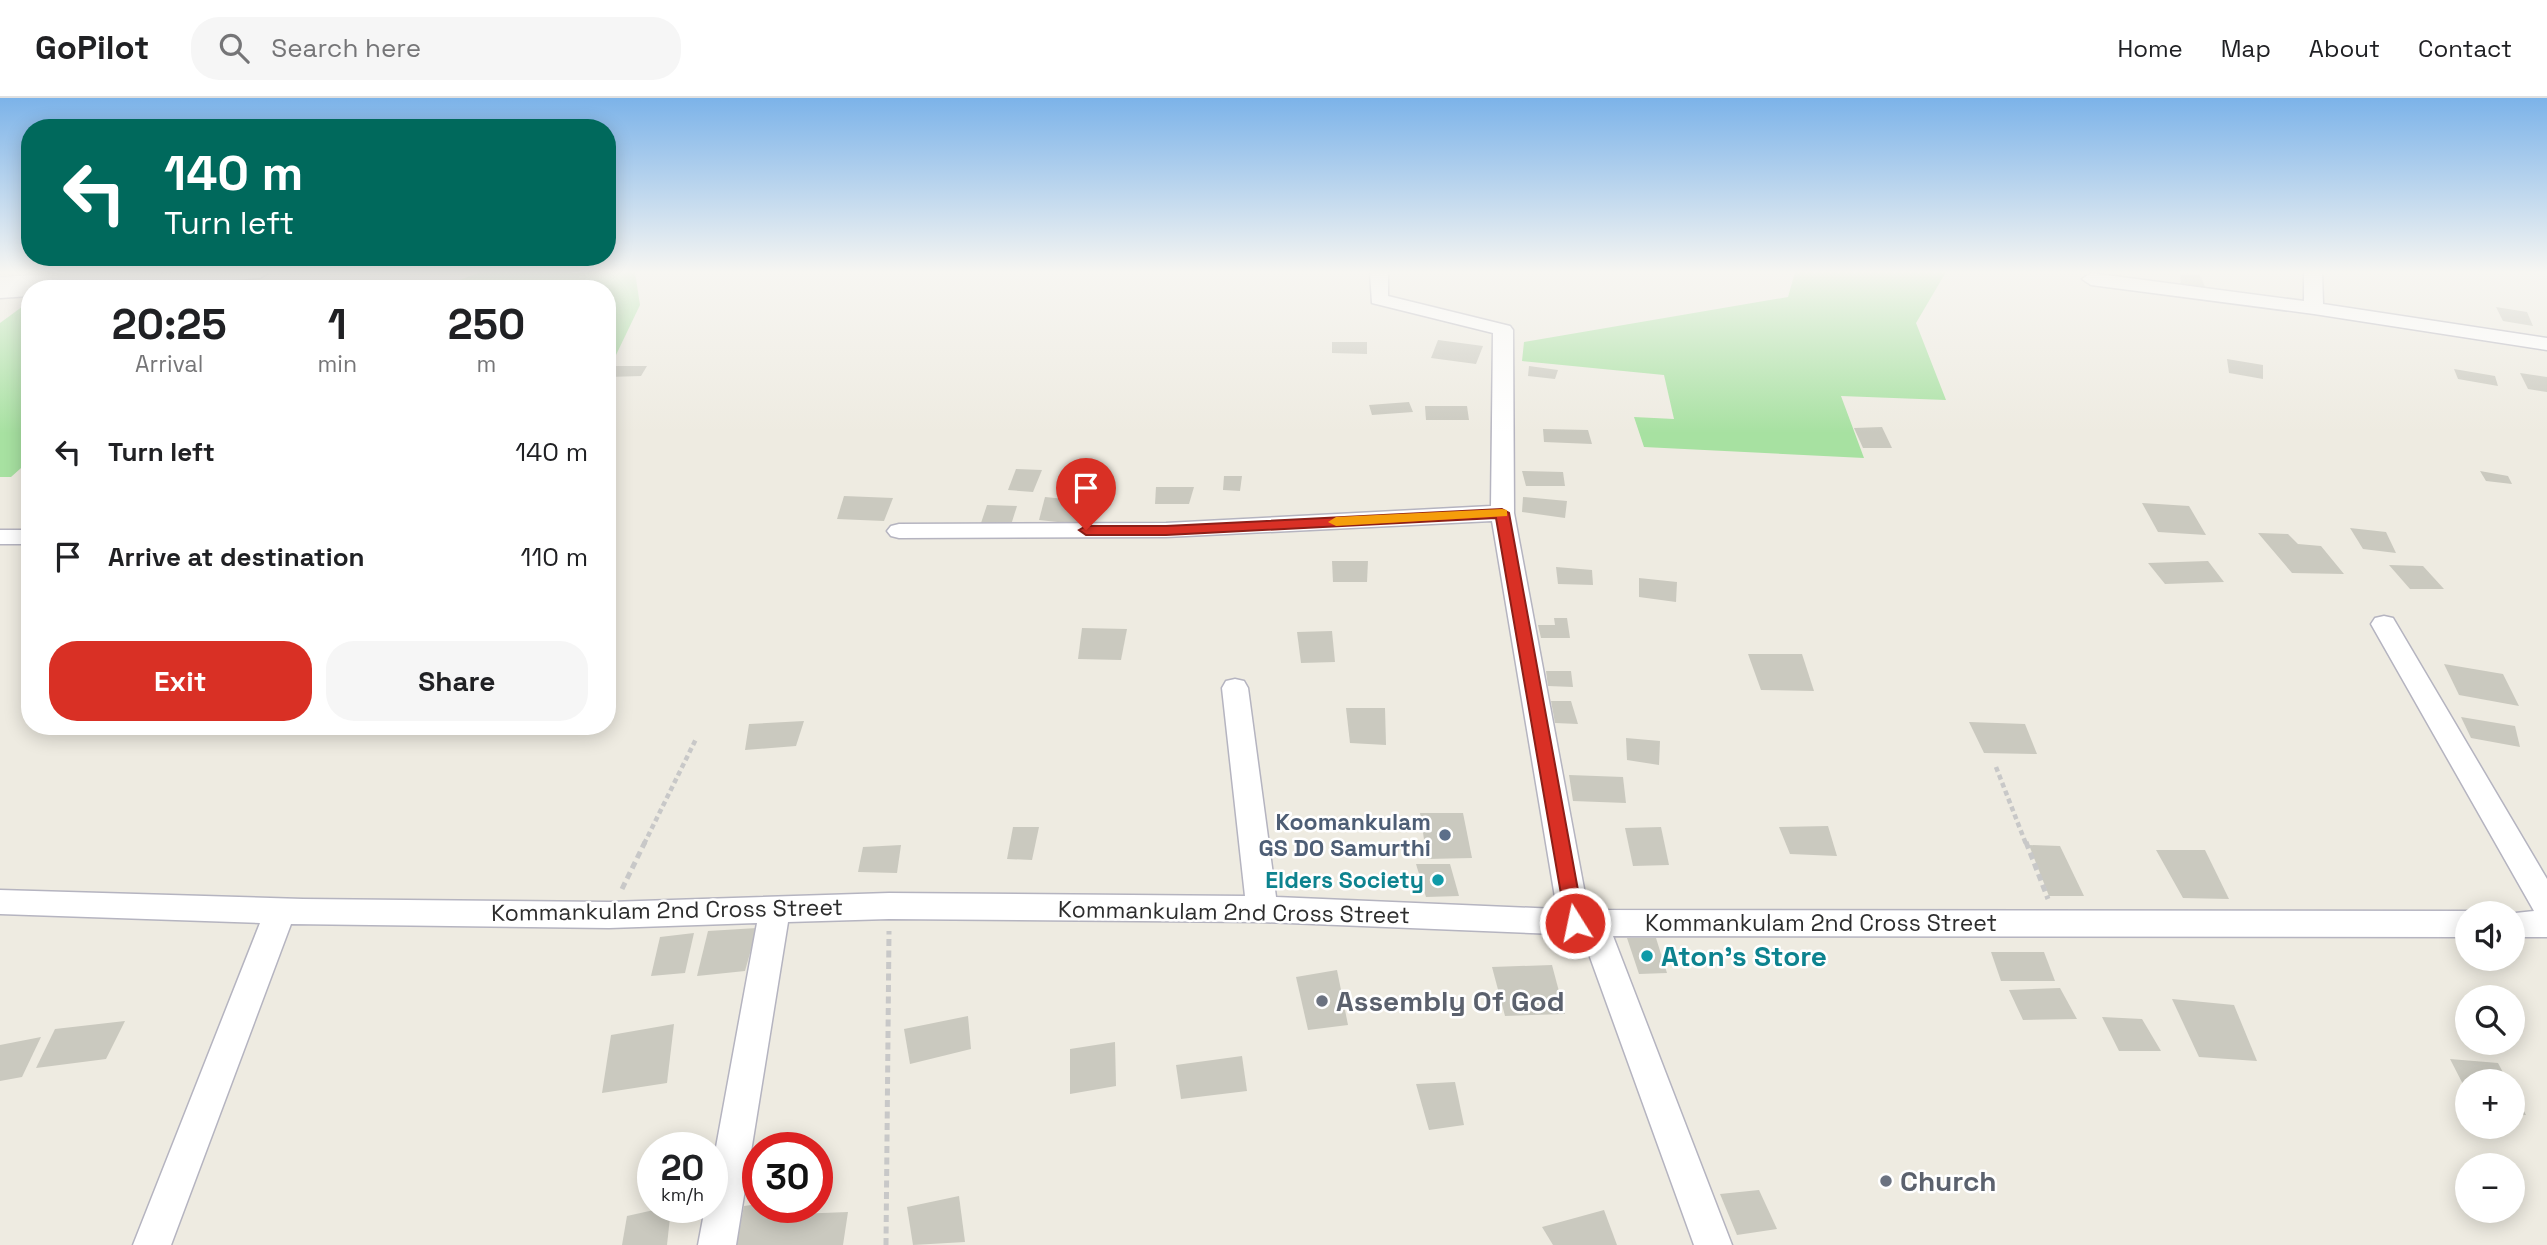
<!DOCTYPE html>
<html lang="en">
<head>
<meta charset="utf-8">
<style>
  body { margin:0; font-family:"Space Grotesk",sans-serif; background:#f6f6f6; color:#202124; height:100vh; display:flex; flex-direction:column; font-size:26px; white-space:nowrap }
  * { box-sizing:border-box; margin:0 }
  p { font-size:23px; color:#757577 }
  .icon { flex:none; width:38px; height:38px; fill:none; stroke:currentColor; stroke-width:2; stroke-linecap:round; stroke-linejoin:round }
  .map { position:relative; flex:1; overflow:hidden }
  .panel { position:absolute; left:21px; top:182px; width:595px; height:455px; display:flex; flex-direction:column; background:#fff; border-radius:28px; box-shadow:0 4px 18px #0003 }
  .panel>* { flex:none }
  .banner { position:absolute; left:21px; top:21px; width:595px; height:147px; border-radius:28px; box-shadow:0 4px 18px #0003; background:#00695c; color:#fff; overflow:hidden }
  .controls { position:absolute; left:2455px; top:803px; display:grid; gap:14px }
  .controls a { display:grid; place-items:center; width:70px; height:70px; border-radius:50%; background:#fff; box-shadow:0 4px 18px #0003; font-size:35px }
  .speed { position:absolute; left:637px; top:1034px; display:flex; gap:14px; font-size:35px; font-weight:700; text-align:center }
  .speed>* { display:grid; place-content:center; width:91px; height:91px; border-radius:50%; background:#fff; box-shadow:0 4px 18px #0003; line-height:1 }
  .speed small { font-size:18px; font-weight:400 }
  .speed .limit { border:10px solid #d22; background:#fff; color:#111 }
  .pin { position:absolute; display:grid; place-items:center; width:60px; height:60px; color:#fff; margin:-72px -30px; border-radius:50% 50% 50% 0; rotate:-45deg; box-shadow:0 0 7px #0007 }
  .pin .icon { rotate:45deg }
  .me { position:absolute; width:77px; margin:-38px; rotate:350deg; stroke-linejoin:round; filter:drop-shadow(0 0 5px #0008) }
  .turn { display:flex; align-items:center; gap:24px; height:147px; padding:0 28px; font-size:32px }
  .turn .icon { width:91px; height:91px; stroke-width:2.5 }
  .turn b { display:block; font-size:49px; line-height:60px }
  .eta { display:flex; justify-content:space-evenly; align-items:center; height:119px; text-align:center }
  .eta b { font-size:42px; font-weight:700; line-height:49px }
  .button { display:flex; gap:14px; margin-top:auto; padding:14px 28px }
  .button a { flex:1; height:80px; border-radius:28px; background:#d93025; color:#fff; font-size:28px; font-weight:700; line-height:80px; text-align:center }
  .button a+a { background:#f6f6f6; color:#202124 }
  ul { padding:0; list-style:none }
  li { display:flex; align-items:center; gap:21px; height:105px; padding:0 28px }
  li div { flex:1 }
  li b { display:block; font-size:26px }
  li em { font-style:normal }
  header { display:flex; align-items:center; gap:42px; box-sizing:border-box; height:98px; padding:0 35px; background:#fff; border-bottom:2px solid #e0e0e0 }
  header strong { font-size:33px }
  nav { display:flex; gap:38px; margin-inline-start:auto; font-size:24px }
  .search { width:490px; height:63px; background:#f6f6f6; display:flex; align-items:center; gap:18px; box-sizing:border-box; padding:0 24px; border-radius:28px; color:#757577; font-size:26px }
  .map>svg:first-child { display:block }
  .green { fill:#a7e1a1 }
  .building { fill:#cac9bf }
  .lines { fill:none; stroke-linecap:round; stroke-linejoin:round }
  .service-casing { stroke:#b5b4c0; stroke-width:11 }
  .minor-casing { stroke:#b5b4c0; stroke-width:3 }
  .path-far1 { stroke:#c8c8c8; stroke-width:4.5; stroke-dasharray:5 3.5; stroke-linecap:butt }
  .path { stroke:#c8c8c8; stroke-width:5; stroke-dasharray:7 4.5; stroke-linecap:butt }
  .service { stroke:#fff; stroke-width:10 }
  .minor { fill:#fff; fill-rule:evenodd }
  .route { fill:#d93025; stroke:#8d1f18; stroke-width:2 }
  .slow { fill:#f59e0b }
  .service-dot { fill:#5c6f8a; stroke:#fff; stroke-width:2.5 }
  .culture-dot { fill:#0f9aa8; stroke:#fff; stroke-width:2.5 }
  .worship-dot { fill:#6b7280; stroke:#fff; stroke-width:2.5 }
  .labels { text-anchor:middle; stroke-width:5; stroke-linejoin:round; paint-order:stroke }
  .service-label { font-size:23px; font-weight:bold; fill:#4e5e75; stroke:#fff; text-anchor:end }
  .culture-label { font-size:23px; font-weight:bold; fill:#0d838f; stroke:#fff; text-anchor:end }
  .street-label { font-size:23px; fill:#2d2d2d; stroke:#fff }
  .near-culture-label { font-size:28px; font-weight:bold; fill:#0d838f; stroke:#fff; text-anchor:start }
  .near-worship-label { font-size:28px; font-weight:bold; fill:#5b616d; stroke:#fff; text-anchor:start }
</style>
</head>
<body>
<header>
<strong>GoPilot</strong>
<div class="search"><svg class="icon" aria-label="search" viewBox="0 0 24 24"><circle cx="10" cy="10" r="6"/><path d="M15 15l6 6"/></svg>Search here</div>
<nav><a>Home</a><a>Map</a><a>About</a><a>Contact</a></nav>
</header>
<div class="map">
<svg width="2547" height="1147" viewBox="0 0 2547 1147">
  <rect width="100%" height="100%" fill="#eeebe1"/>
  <g class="green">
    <polygon points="480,174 635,174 640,207 616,257 607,257 607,191 437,191"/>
    <polygon points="1795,174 1946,174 1916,225 1946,302 1841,298 1864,360 1644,349 1634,319 1674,321 1664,277 1522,263 1524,244 1788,199"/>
    <polygon points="30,203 30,362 11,379 0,379 0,225"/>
  </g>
  <g class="building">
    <polygon points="2180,174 2200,177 2206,191 2181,188"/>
    <polygon points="2496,209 2527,214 2533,228 2503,223"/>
    <polygon points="1438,242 1483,248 1476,266 1431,260"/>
    <polygon points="1332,244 1367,244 1367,256 1332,255"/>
    <polygon points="2227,261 2263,267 2263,281 2229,275"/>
    <polygon points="612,268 647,268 641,278 608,279"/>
    <polygon points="1529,268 1558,272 1555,281 1528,278"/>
    <polygon points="2454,271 2495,278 2498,288 2458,281"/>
    <polygon points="2520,275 2547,279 2547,294 2528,291"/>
    <polygon points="1409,304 1413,314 1372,317 1369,307"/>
    <polygon points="1425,308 1467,308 1469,322 1426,322"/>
    <polygon points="1882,329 1892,350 1863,350 1854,330"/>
    <polygon points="1543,331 1588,332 1592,346 1544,344"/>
    <polygon points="1016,371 1042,372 1033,394 1008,392"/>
    <polygon points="1522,373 1563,374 1565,388 1526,388"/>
    <polygon points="2480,373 2508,378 2512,386 2486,383"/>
    <polygon points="1224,378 1242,378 1240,393 1223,392"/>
    <polygon points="1156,389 1194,389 1189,406 1155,406"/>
    <polygon points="844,398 893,400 884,423 837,421"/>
    <polygon points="1045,399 1086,403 1076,426 1039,422"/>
    <polygon points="1523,399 1567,403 1565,420 1522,414"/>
    <polygon points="2142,405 2189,408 2206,437 2158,434"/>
    <polygon points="987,407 1017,408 1010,430 980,428"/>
    <polygon points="2350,430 2386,434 2396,455 2363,451"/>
    <polygon points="2258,435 2288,436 2298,446 2321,448 2344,476 2292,475"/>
    <polygon points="1332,463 1368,463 1367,484 1333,484"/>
    <polygon points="2208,463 2224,484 2165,486 2148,465"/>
    <polygon points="2389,467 2423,468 2444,491 2410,491"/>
    <polygon points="1556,469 1592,472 1593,487 1558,486"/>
    <polygon points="1639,480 1677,484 1676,504 1639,499"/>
    <polygon points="1554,520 1567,520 1570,540 1541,540 1538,527 1555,527"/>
    <polygon points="1082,530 1127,531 1121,562 1078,561"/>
    <polygon points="1332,533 1335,564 1301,565 1297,534"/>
    <polygon points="1748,556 1802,556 1814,593 1761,592"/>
    <polygon points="2444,566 2503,576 2519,608 2459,597"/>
    <polygon points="1546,573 1571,573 1573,589 1548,588"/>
    <polygon points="1551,603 1571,603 1578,626 1555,625"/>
    <polygon points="1346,610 1385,610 1386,647 1350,645"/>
    <polygon points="2461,619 2515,628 2520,649 2471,640"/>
    <polygon points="804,623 796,648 745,652 749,626"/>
    <polygon points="1969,624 2025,626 2037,656 1984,655"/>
    <polygon points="1626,640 1660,643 1659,667 1627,662"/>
    <polygon points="1569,677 1623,679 1626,705 1573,703"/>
    <polygon points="1420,715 1463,715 1472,760 1427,761"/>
    <polygon points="1828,728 1837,758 1790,756 1779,729"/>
    <polygon points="1013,729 1039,729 1032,762 1007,761"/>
    <polygon points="1661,729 1669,767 1633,768 1625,730"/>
    <polygon points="901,747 897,775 858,774 863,749"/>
    <polygon points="2029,747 2060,748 2084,798 2049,798"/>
    <polygon points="2156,752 2205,752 2229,801 2183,800"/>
    <polygon points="1416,766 1450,766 1459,798 1426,799"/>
    <polygon points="757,830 745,873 697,878 708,833"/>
    <polygon points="694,835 685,875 651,878 660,839"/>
    <polygon points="1627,840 1656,840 1667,875 1639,876"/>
    <polygon points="1991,854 2044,854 2055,883 2001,883"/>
    <polygon points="1552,867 1565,916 1505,918 1492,869"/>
    <polygon points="1337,872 1348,927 1308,932 1296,879"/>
    <polygon points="2060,890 2077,921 2023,922 2009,892"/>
    <polygon points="2172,901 2234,907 2257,963 2199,959"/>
    <polygon points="968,918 971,951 910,966 904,931"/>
    <polygon points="2102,919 2142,921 2161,953 2119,953"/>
    <polygon points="125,923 106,961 36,970 55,931"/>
    <polygon points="674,926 667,985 602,995 611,937"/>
    <polygon points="41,939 22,979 0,983 0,947"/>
    <polygon points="1115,944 1116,988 1070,996 1070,951"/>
    <polygon points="1242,958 1247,993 1181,1001 1176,967"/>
    <polygon points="2450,961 2498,965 2508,984 2468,984 2468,996"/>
    <polygon points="1455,984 1464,1027 1429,1032 1416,986"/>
    <polygon points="2513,993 2526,1017 2513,1016"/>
    <polygon points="1759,1092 1777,1131 1737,1137 1720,1096"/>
    <polygon points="959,1098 965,1144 913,1147 907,1109"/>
    <polygon points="758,1106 758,1110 797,1110 796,1116 848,1114 843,1147 736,1147 744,1108"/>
    <polygon points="663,1110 671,1110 667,1147 622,1147 627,1118"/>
    <polygon points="1604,1112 1617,1147 1553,1147 1542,1129"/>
  </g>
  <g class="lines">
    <g class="service-casing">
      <polyline id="service" points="0,184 156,174"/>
    </g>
    <g class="minor-casing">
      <g id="minor">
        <polygon points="186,174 269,174 260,180 121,191 39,191 48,185"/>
        <polygon points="1370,174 1388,174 1388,198 1510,228 1513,232 1514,415 1588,812 2468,813 2475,816 2468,816 2468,839 1613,838 1732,1147 1694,1147 1582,837 1262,824 889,821 788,824 736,1147 698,1147 705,1110 712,1110 712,1071 757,825 609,830 291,826 171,1147 133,1147 260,825 0,816 0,792 303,801 609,804 889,795 1245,798 1222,590 1226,583 1235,581 1244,583 1248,590 1276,799 1557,811 1492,423 1166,439 899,440 891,438 887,433 891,428 899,426 1166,425 1491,408 1493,235 1372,205"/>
        <polygon points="2304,174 2322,174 2323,206 2547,240 2547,252 2314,216 2091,187 2082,181 2091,175 2304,203"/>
        <polygon points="30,186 39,191 30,191 30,198 0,200 0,188"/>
        <rect x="0" y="432" width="30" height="14"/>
        <polygon points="2384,518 2393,520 2547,781 2547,839 2513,839 2513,816 2506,816 2534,813 2371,526 2375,520"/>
      </g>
    </g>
    <g class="path-far1">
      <polyline points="1996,669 2026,746"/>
      <polyline points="644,746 696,641"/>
    </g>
    <g class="path">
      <polyline points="2026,744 2048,801"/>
      <polyline points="622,791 645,744"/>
      <polyline points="886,1147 889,833"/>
    </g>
    <use href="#service" class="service"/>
    <use href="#minor" class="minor"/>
  </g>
  <linearGradient id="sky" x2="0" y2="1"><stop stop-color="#7cb3e9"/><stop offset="0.52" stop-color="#f7f6f2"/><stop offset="1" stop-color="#f7f6f2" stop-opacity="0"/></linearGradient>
  <rect width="2547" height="335" fill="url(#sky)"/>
  <polygon class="route" points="1502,411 1509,415 1584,825 1582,830 1568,830 1566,825 1496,420 1166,437 1086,437 1079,432 1086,428 1166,428"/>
  <polygon class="slow" points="1502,411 1507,412 1507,418 1336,428 1328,424 1336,419"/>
  <circle class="service-dot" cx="1445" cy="737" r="7"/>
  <g class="culture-dot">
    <circle cx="1438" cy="782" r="7"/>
    <circle cx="1647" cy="858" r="7"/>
  </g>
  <g class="worship-dot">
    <circle cx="1322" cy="903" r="7"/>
    <circle cx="1886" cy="1083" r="7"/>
  </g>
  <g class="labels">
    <g class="service-label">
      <text x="1431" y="732">Koomankulam<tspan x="1431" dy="26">GS DO Samurthi</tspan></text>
    </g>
    <g class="culture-label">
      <text x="1424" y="790">Elders Society</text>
    </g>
    <g class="street-label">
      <text transform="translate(667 812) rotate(-1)" y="8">Kommankulam 2nd Cross Street</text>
      <text transform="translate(1234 814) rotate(1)" y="8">Kommankulam 2nd Cross Street</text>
      <text x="1821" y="833">Kommankulam 2nd Cross Street</text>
    </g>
    <g class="near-culture-label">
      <text x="1661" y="868">Aton's Store</text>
    </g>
    <g class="near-worship-label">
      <text x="1336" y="913">Assembly Of God</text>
      <text x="1900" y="1093">Church</text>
    </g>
  </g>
</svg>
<div class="controls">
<a><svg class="icon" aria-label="sound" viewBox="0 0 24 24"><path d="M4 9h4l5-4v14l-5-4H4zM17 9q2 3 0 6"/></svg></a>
<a><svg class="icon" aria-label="search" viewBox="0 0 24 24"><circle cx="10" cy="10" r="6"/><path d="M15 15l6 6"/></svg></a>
<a>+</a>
<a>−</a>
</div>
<div class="speed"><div>20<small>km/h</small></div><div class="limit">30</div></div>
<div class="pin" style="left:1086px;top:432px;background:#d93025"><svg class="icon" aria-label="arrive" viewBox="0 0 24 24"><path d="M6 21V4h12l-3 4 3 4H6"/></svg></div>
<svg class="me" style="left:1575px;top:825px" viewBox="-20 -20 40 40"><circle r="17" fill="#d93025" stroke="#fff" stroke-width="3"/><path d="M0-11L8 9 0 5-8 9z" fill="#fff"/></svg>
<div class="banner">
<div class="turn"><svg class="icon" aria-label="left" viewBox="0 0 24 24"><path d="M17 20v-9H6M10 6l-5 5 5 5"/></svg><div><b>140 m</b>Turn left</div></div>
</div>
<section class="panel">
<div class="eta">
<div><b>20:25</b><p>Arrival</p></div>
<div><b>1</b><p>min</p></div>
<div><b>250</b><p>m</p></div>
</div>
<ul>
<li><svg class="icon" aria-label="left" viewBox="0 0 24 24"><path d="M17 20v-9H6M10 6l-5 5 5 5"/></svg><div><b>Turn left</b></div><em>140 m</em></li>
<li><svg class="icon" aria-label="arrive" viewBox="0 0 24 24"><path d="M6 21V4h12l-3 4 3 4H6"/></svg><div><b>Arrive at destination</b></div><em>110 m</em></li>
</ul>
<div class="button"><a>Exit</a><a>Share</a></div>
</section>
</div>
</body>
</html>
